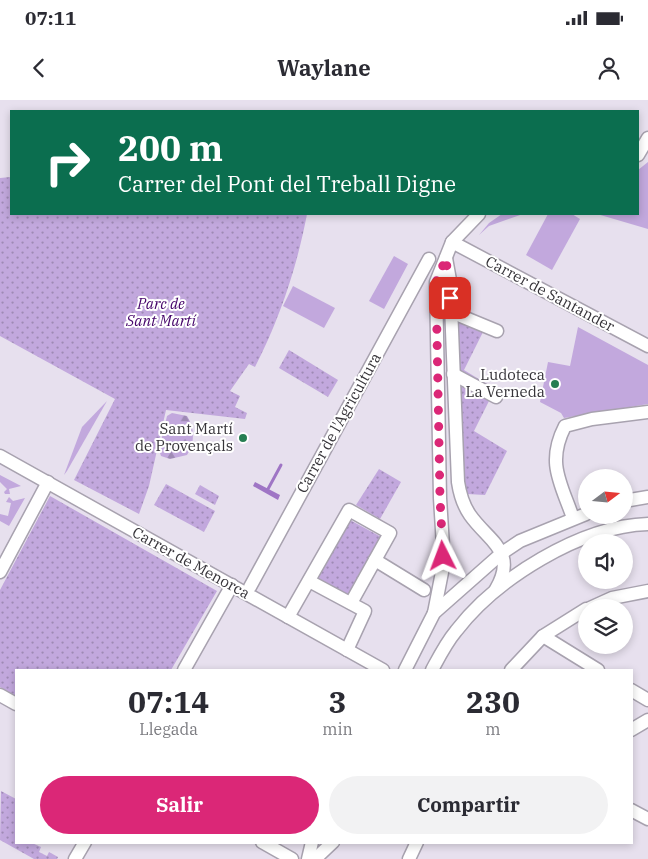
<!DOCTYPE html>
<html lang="es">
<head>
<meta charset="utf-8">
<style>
  body { margin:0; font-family:"IBM Plex Serif",serif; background:#f2f2f3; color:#2b2b33; height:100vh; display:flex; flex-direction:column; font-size:19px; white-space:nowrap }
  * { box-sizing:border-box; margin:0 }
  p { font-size:16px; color:#7c7c81 }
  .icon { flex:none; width:28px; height:28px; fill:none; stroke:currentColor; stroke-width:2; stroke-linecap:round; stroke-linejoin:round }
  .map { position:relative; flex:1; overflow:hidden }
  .side { position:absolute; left:15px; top:569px; width:618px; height:175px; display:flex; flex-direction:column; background:#fff; border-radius:0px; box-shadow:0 2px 8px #0003 }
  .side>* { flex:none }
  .hud { position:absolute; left:10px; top:10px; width:629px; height:105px; border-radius:0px; box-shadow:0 2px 8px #0003; background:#0b6e4f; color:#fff; overflow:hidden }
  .needle { width:32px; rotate:74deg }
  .tools { position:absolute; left:578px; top:369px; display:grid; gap:10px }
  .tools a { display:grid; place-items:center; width:55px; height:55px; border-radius:50%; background:#fff; box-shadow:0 2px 8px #0003; font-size:25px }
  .pin { position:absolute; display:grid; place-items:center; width:42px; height:42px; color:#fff; margin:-21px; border-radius:10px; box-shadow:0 2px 8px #0006 }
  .me { position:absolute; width:55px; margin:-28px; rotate:357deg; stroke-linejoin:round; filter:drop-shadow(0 0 4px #0008) }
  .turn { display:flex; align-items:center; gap:18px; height:105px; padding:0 25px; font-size:22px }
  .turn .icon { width:65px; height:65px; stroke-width:2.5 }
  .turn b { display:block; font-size:35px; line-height:42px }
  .eta { display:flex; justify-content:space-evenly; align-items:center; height:85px; text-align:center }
  .eta b { font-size:30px; font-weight:700; line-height:35px }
  .button { display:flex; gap:10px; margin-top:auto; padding:10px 25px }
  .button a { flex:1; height:58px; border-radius:30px; background:#db2777; color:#fff; font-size:20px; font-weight:700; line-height:58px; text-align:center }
  .button a+a { background:#f2f2f3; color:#2b2b33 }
  .status { display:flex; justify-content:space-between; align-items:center; height:35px; padding:0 25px; background:#fff; direction:ltr }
  .status svg { height:14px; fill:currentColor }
  header { display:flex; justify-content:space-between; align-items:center; height:65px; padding:0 25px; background:#fff; font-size:22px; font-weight:700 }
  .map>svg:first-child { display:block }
  .grass { fill:#c2a8dd }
  .forest { fill:url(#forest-firs) }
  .park { fill:url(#park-dots) }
  .water { fill:#9f75c5 }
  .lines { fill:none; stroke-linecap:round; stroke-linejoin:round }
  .stream { stroke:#9f75c5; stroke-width:3 }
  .minor-casing { stroke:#a8a2af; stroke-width:15 }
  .minor { stroke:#fff; stroke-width:12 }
  .route { stroke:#db2777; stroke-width:9; stroke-dasharray:0 16.2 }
  .poi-dot { fill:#267e52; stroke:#fff; stroke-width:2 }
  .labels { text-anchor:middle; stroke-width:4; stroke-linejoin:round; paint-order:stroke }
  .street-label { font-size:15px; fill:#363439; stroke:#fff }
  .park-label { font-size:15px; font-style:italic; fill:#45046a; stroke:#fff }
  .poi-label { font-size:15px; fill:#363439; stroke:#fff; text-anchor:end }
</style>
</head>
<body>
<div class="status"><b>07:11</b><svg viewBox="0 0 49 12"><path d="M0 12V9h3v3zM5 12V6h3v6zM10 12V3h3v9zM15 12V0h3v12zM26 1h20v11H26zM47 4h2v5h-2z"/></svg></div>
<header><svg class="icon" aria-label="back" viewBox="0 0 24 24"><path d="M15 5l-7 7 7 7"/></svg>Waylane<svg class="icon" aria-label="person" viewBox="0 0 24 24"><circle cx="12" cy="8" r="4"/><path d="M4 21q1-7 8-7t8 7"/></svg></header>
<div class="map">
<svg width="648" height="759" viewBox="0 0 648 759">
  <defs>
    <pattern id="forest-firs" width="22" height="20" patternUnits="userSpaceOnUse" patternTransform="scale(1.25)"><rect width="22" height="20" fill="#c2a8dd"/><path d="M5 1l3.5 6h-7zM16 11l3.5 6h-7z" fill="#9e8ab4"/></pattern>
    <pattern id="park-dots" width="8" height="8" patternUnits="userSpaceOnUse" patternTransform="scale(1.25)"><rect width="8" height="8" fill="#c2a8dd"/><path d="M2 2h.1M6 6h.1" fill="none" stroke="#9e8ab4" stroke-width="1.8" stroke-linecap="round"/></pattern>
  </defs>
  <rect width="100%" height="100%" fill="#e7e0ee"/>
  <g class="grass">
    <polygon points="648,62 648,129 597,114 638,114 638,70"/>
    <polygon points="502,114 523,114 489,126 479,135 489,123"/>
    <polygon points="548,114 572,114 580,119 552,170 526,155"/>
    <polygon points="394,156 408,164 384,209 369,201"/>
    <polygon points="293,186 335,208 324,228 283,206"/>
    <polygon points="578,227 648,265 648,304 564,318 561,313 540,302 548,262 570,266"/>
    <polygon points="107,301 67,371 64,375 82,327"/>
    <polygon points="0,375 21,386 9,389 10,394 5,394 4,392 7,389 0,382"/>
    <polygon points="9,397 13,401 25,398 9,426 0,421 0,414 8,416 11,403 6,402"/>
  </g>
  <path class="forest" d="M 172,313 L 187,316 C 195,328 195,343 187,355 L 170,359 L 161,356 L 159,350 L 167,316 Z"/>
  <g class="park">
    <path d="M 11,77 L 11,114 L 307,114 C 297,167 280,218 255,267 L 249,264 L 230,291 L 240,296 L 235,307 L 247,313 L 245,319 L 166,310 L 149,386 L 139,414 L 74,380 L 115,299 L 0,236 L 0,78 Z"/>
    <polygon points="455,214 484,230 464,270 495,289 474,331 507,351 485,395 467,394 463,388"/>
    <polygon points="289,250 338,280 328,297 279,268"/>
    <polygon points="379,369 401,382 380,419 356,405"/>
    <polygon points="166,384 215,411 204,432 154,405"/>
    <polygon points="200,385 219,396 215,405 195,394"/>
    <polygon points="50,396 217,491 171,570 16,570 16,596 0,587 0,490"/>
    <polygon points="350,420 383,438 350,497 317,479"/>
    <polygon points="1,691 16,699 16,742 32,743 41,747 39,752 47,756 49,752 58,757 57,759 34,759 0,740"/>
  </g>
  <polygon class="water" points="255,382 280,395 278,400 253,386"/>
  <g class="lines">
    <polyline class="stream" points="268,389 281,365"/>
    <g class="minor-casing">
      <g id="minor">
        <polyline points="638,55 648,38"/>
        <polyline points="452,142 648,246"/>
        <path d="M 446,158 L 450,180 L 458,382 C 460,395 463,405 470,415 C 489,442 518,451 496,489"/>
        <polyline points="451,212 497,231"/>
        <polyline points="453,274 496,297"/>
        <polyline points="0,356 383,570"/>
        <polyline points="624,401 648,397"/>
        <path d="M 573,418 C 561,383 546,363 565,326 L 592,319 L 648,312"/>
        <polyline points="375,460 424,490"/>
        <polyline points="0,472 48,382"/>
        <polyline points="309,481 365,511 347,550"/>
        <polyline points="250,487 429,159"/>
        <polyline points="590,508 612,498 648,491"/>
        <polyline points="434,513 444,462 440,398 436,182 452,142 479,114"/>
        <polyline points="288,517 349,410 390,433 351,503"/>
        <polyline points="543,536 598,570"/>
        <polyline points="184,570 232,485"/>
        <polyline points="405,570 434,513 502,453 520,441 586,414"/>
        <path d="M 432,570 C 439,557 446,543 456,531 C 496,479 580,426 648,424"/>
        <polyline points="511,570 543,536 586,509"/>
        <polyline points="631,590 648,600"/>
        <polyline points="0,595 16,604"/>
        <polyline points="631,630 648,620"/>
        <polyline points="631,710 648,719"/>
        <polyline points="262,742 292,759"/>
        <polyline points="75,759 85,742"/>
        <polyline points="308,759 312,742"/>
        <polyline points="315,759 333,742"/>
        <polyline points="409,759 417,742"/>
      </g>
    </g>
    <use href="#minor" class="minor"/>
  </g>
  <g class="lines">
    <polyline class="route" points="443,456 440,398 436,182 446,158 450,198"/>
  </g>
  <g class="poi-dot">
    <circle cx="555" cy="284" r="5"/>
    <circle cx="243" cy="338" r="5"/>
  </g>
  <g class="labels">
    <g class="street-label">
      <text transform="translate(550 194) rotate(28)" y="5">Carrer de Santander</text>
      <text transform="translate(339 323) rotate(-61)" y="5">Carrer de l'Agricultura</text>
      <text transform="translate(191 463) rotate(29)" y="5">Carrer de Menorca</text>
    </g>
    <g class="park-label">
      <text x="161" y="209">Parc de<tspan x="161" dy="17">Sant Martí</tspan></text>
    </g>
    <g class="poi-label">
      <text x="545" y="280">Ludoteca<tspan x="545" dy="17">La Verneda</tspan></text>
      <text x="233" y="334">Sant Martí<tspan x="233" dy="17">de Provençals</tspan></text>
    </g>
  </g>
</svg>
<div class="tools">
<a><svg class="needle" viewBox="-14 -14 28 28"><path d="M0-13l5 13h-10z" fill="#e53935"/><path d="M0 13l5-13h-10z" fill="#7c7c81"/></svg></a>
<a><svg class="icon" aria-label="sound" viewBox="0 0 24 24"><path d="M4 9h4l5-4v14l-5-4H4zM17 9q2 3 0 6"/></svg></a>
<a><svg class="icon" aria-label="layers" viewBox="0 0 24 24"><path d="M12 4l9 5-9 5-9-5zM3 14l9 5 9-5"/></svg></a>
</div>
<div class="pin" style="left:450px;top:198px;background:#d93025"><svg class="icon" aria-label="arrive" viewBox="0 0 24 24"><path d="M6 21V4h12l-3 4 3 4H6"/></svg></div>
<svg class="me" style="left:443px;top:456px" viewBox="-20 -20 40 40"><path d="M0-17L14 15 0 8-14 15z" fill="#db2777" stroke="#fff" stroke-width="4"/></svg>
<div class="hud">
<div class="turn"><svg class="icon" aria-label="right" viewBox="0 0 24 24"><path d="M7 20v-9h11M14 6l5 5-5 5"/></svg><div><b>200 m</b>Carrer del Pont del Treball Digne</div></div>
</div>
<section class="side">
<div class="eta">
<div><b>07:14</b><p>Llegada</p></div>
<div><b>3</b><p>min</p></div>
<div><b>230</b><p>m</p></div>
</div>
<div class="button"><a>Salir</a><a>Compartir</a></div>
</section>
</div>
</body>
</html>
